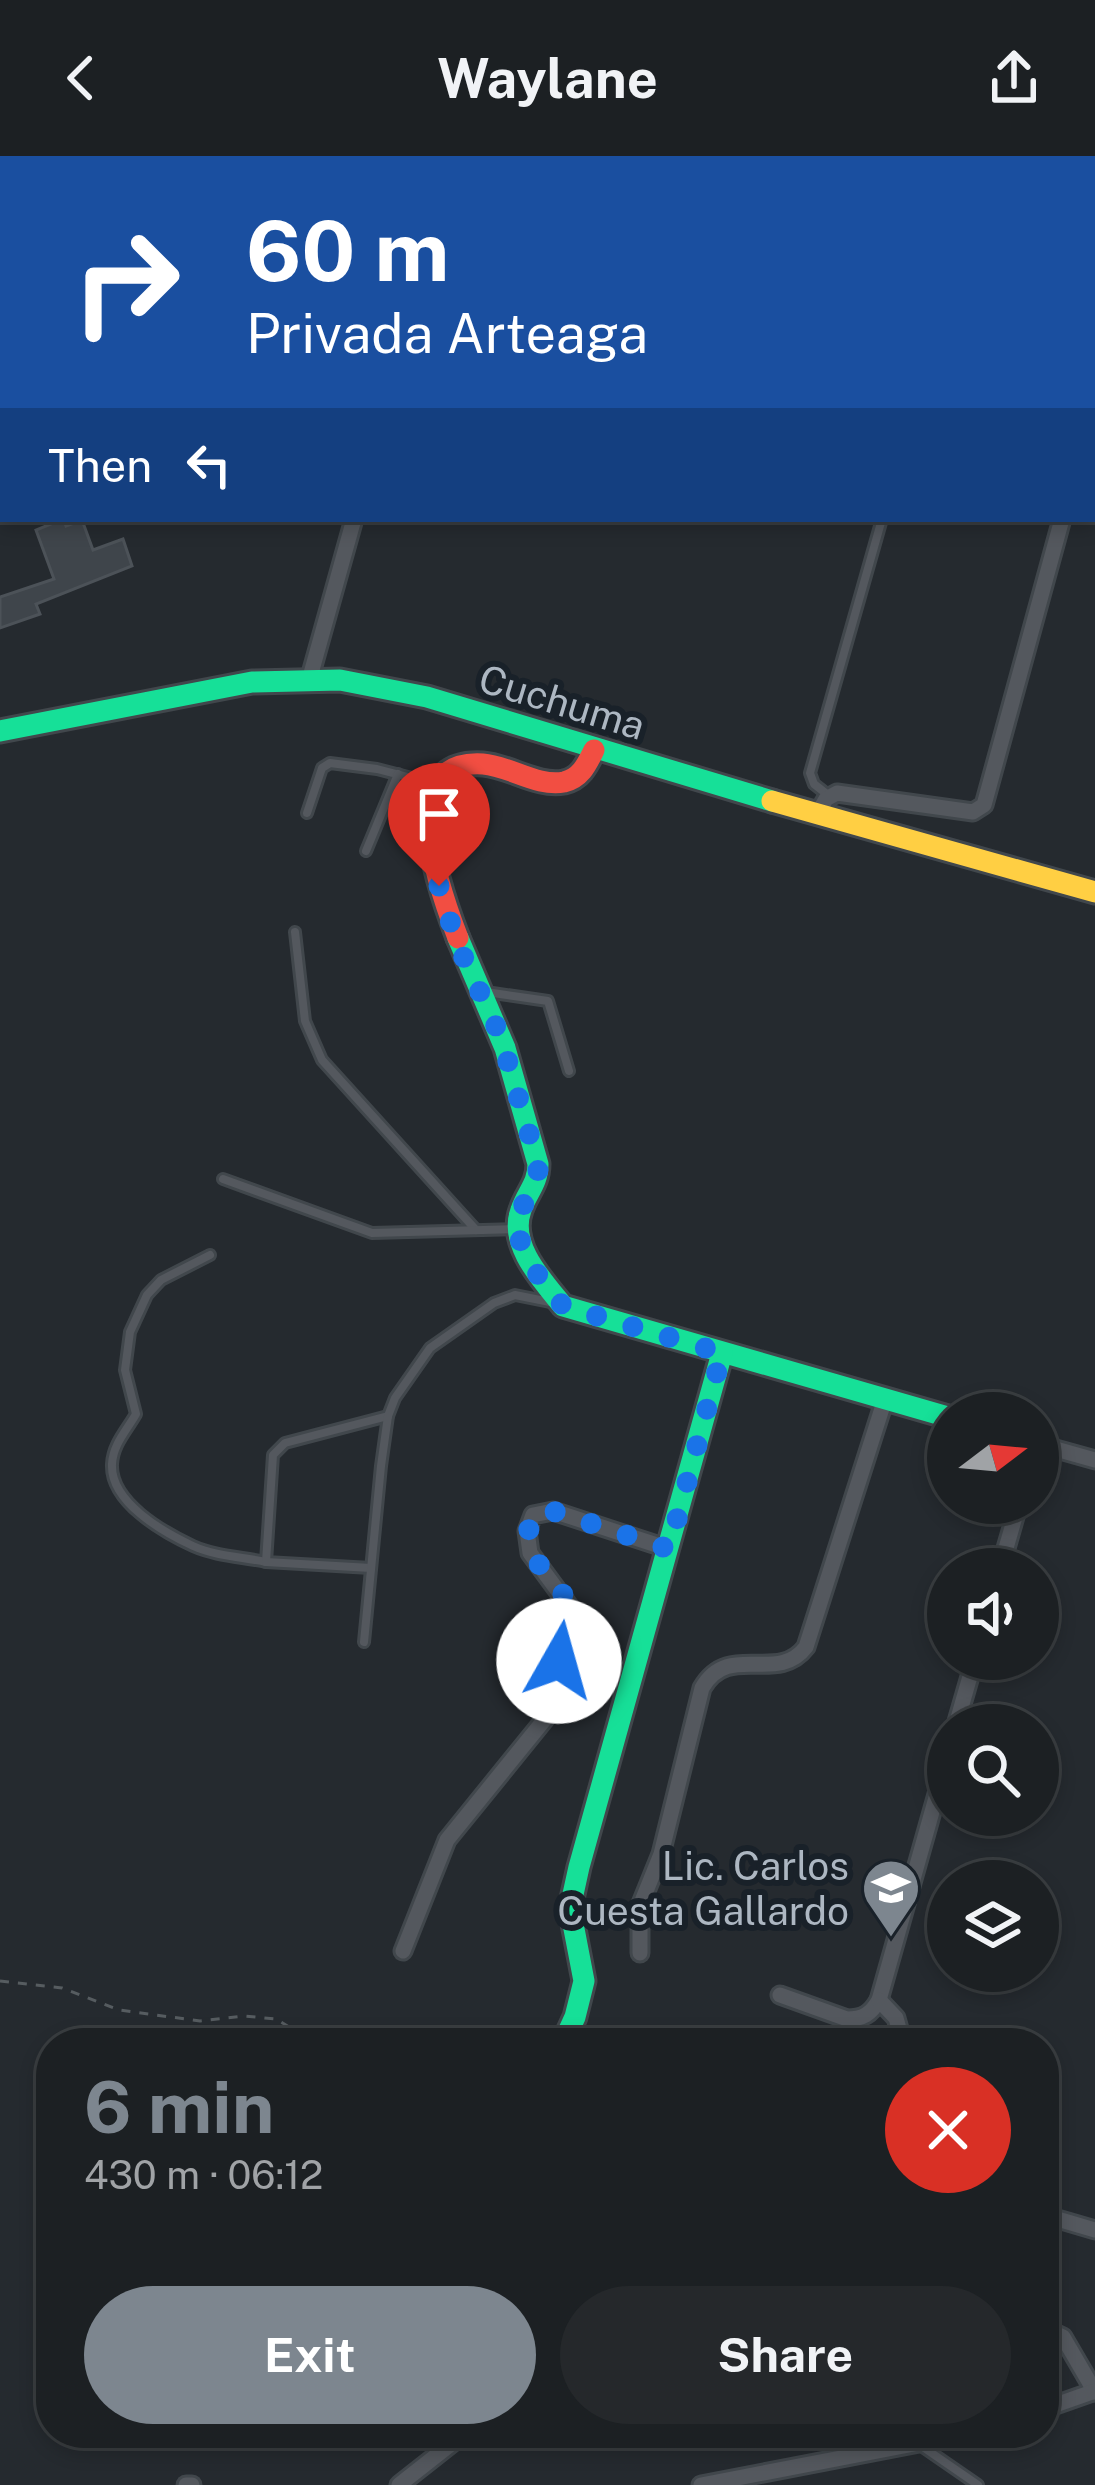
<!DOCTYPE html>
<html lang="en">
<head>
<meta charset="utf-8">
<style>
  body { margin:0; font-family:"Public Sans",sans-serif; background:#25282b; color:#f1f3f6; height:100vh; display:flex; flex-direction:column; font-size:45px; white-space:nowrap }
  * { box-sizing:border-box; margin:0 }
  p { font-size:39px; color:#a0a3a6 }
  .icon { flex:none; width:66px; height:66px; fill:none; stroke:currentColor; stroke-width:2; stroke-linecap:round; stroke-linejoin:round }
  .map { position:relative; flex:1; overflow:hidden }
  .panel { position:absolute; left:36px; top:1872px; width:1023px; height:420px; display:flex; flex-direction:column; background:#1c2023; border-radius:48px; box-shadow:0 6px 18px #0003,0 0 0 3px #3a3e41 }
  .panel>* { flex:none }
  .top-card { position:absolute; left:0px; top:0px; width:1095px; height:366px; box-shadow:0 6px 18px #0003,0 0 0 3px #3a3e41; background:#1a4fa0; color:#fff; overflow:hidden }
  .needle { width:78px; rotate:74deg }
  .tools { position:absolute; left:927px; top:1236px; display:grid; gap:24px }
  .tools a { display:grid; place-items:center; width:132px; height:132px; border-radius:50%; background:#1c2023; box-shadow:0 6px 18px #0003,0 0 0 3px #3a3e41; font-size:60px }
  .pin { position:absolute; display:grid; place-items:center; width:102px; height:102px; color:#fff; margin:-123px -51px; border-radius:50% 50% 50% 0; rotate:-45deg; box-shadow:0 0 12px #0007 }
  .pin .icon { rotate:45deg }
  .me { position:absolute; width:132px; margin:-66px; rotate:7deg; stroke-linejoin:round; filter:drop-shadow(0 0 9px #0008) }
  .turn { display:flex; align-items:center; gap:42px; height:252px; padding:0 48px; font-size:54px }
  .turn .icon { width:156px; height:156px; stroke-width:2.5 }
  .turn b { display:block; font-size:84px; line-height:102px }
  .then { display:flex; align-items:center; height:114px; padding:0 48px; background:#0003; gap:24px; font-size:45px }
  .round { display:grid; place-items:center; flex:none; width:126px; height:126px; border-radius:63px; background:#25282b }
  .head { display:flex; align-items:center; justify-content:space-between; height:204px; padding:0 48px }
  h1 { font-size:72px; font-weight:700; line-height:90px; color:#7d868f }
  .action { display:flex; gap:24px; margin-top:auto; padding:24px 48px }
  .action a { flex:1; height:138px; border-radius:72px; background:#7d868f; color:#fff; font-size:48px; font-weight:700; line-height:138px; text-align:center }
  .action a+a { background:#25282b; color:#f1f3f6 }
  header { display:flex; justify-content:space-between; align-items:center; height:156px; padding:0 48px; background:#1c2023; font-size:54px; font-weight:700 }
  .map>svg:first-child { display:block }
  .lines { fill:none; stroke-linecap:round; stroke-linejoin:round }
  .stream { stroke:#162330; stroke-width:6 }
  .building { fill:#3f454b; stroke:#4c5258; stroke-width:3 }
  .lane-casing { stroke:#41474c; stroke-width:14 }
  .street-casing { stroke:#41474c; stroke-width:21 }
  .fast-casing { stroke:#41474c; stroke-width:27 }
  .slow-casing { stroke:#41474c; stroke-width:27 }
  .jam-casing { stroke:#41474c; stroke-width:27 }
  .path { stroke:#565c60; stroke-width:3; stroke-dasharray:9 9; stroke-linecap:butt }
  .lane { stroke:#54585e; stroke-width:8 }
  .street { stroke:#54585e; stroke-width:15 }
  .fast { stroke:#16e098; stroke-width:21 }
  .slow { stroke:#ffcf43; stroke-width:21 }
  .jam { stroke:#f24e42; stroke-width:21 }
  .route { stroke:#1a73e8; stroke-width:21; stroke-dasharray:0 37.8 }
  .labels { text-anchor:middle; stroke-width:12; stroke-linejoin:round; paint-order:stroke }
  .street-label { font-size:39px; fill:#adb7c2; stroke:#192129 }
  .poi-label { font-size:39px; fill:#adb7c2; stroke:#192129; text-anchor:end }
</style>
</head>
<body>
<header><svg class="icon" aria-label="back" viewBox="0 0 24 24"><path d="M15 5l-7 7 7 7"/></svg>Waylane<svg class="icon" aria-label="share" viewBox="0 0 24 24"><path d="M12 15V3M7 8l5-5 5 5M5 13v7h14v-7"/></svg></header>
<div class="map">
<svg width="1095" height="2329" viewBox="0 0 1095 2329">
  <rect width="100%" height="100%" fill="#252a2f"/>
  <g class="lines">
    <g class="stream">
      <polyline points="775,0 778,3"/>
      <polyline points="1092,181 1095,181"/>
    </g>
  </g>
  <polygon class="building" points="63,363 66,370 82,364 93,394 123,383 132,410 36,448 40,458 0,472 0,441 54,423 36,374"/>
  <g class="lines">
    <g class="lane-casing">
      <g id="lane">
        <polyline points="673,0 678,3"/>
        <polyline points="828,639 814,628 810,617 882,363"/>
        <polyline points="307,657 322,612 330,607 377,613 435,628"/>
        <polyline points="366,695 398,618"/>
        <polyline points="295,776 305,865 322,904 476,1074"/>
        <polyline points="486,836 548,845 569,915"/>
        <polyline points="223,1023 372,1077 516,1073"/>
        <path d="M 210,1099 L 161,1124 L 147,1139 L 130,1176 L 125,1214 L 136,1258 C 127,1274 113,1288 112,1308 C 110,1346 163,1376 193,1390 C 215,1400 243,1401 266,1406"/>
        <polyline points="371,1412 266,1406 273,1299 285,1287 388,1260"/>
        <polyline points="364,1486 381,1310 388,1260 395,1242 430,1192 494,1147 515,1139 550,1146"/>
        <polyline points="920,2289 978,2329"/>
      </g>
    </g>
    <g class="street-casing">
      <g id="street">
        <polyline points="458,3 459,0"/>
        <polyline points="1092,260 1095,251"/>
        <polyline points="310,521 354,363"/>
        <polyline points="818,657 826,643 837,637 973,656 984,649 1062,363"/>
        <polyline points="1038,1288 1095,1304"/>
        <polyline points="1000,1413 1019,1347"/>
        <polyline points="956,1569 975,1503"/>
        <polyline points="403,1795 447,1684 545,1563 569,1467 569,1450 530,1397 527,1375 533,1359 553,1355 669,1393"/>
        <path d="M 640,1797 L 640,1750 L 661,1698 L 702,1532 C 729,1485 777,1529 806,1491 L 885,1243"/>
        <path d="M 780,1839 L 847,1863 C 863,1863 871,1858 879,1844 L 948,1599"/>
        <polyline points="879,1844 896,1862 903,1887"/>
        <polyline points="1044,2059 1095,2074"/>
        <polyline points="1044,2172 1063,2181 1095,2236"/>
        <polyline points="1044,2253 1095,2235"/>
        <polyline points="186,2329 192,2329"/>
        <polyline points="399,2329 465,2277"/>
        <polyline points="701,2329 971,2277"/>
      </g>
    </g>
    <g class="fast-casing">
      <g id="fast">
        <polyline points="0,575 252,526 340,524 427,541 772,645"/>
        <path d="M 458,782 L 505,892 L 538,1008 C 538,1028 527,1036 521,1054 C 508,1089 543,1125 563,1150 L 948,1261"/>
        <polyline points="563,1887 575,1861 584,1825 570,1752 579,1711 722,1197"/>
      </g>
    </g>
    <g class="slow-casing">
      <polyline id="slow" points="772,645 1095,736"/>
    </g>
    <g class="jam-casing">
      <path id="jam" d="M 458,782 C 441,738 391,602 483,608 C 510,610 537,631 564,626 C 581,622 587,608 594,594"/>
    </g>
    <polyline class="path" points="0,1825 62,1832 119,1854 200,1865 244,1860 276,1863 315,1887"/>
    <use href="#lane" class="lane"/>
    <use href="#street" class="street"/>
    <use href="#fast" class="fast"/>
    <use href="#slow" class="slow"/>
    <use href="#jam" class="jam"/>
  </g>
  <g class="lines">
    <path class="route" d="M 439,730 L 457,787 L 500,879 L 538,1008 L 538,1024 L 520,1055 L 518,1080 L 538,1119 L 563,1150 L 722,1197 L 669,1393 L 553,1355 L 533,1359 C 513,1409 564,1417 569,1456 C 571,1472 563,1490 559,1505"/>
  </g>
  <defs>
    <g id="university-pin" transform="scale(3)"><path d="M0 17L-7.5 6A9.5 9.5 0 1 1 7.5 6Z" fill="#7d868f" stroke="#192129"/><path d="M0-5L7-2L0 1L-7-2ZM-4 1L0 2.5L4 1V4Q0 6-4 4Z" fill="#fff"/></g>
  </defs>
  <g fill-rule="evenodd">
    <use href="#university-pin" x="891" y="1732"/>
  </g>
  <g class="labels">
    <g class="street-label">
      <text transform="translate(562 546) rotate(17)" y="14">Cuchuma</text>
    </g>
    <g class="poi-label">
      <text x="849" y="1724">Lic. Carlos<tspan x="849" dy="45">Cuesta Gallardo</tspan></text>
    </g>
  </g>
</svg>
<div class="tools">
<a><svg class="needle" viewBox="-14 -14 28 28"><path d="M0-13l5 13h-10z" fill="#e53935"/><path d="M0 13l5-13h-10z" fill="#a0a3a6"/></svg></a>
<a><svg class="icon" aria-label="sound" viewBox="0 0 24 24"><path d="M4 9h4l5-4v14l-5-4H4zM17 9q2 3 0 6"/></svg></a>
<a><svg class="icon" aria-label="search" viewBox="0 0 24 24"><circle cx="10" cy="10" r="6"/><path d="M15 15l6 6"/></svg></a>
<a><svg class="icon" aria-label="layers" viewBox="0 0 24 24"><path d="M12 4l9 5-9 5-9-5zM3 14l9 5 9-5"/></svg></a>
</div>
<div class="pin" style="left:439px;top:730px;background:#d93025"><svg class="icon" aria-label="arrive" viewBox="0 0 24 24"><path d="M6 21V4h12l-3 4 3 4H6"/></svg></div>
<svg class="me" style="left:559px;top:1505px" viewBox="-20 -20 40 40"><circle r="19" fill="#fff"/><path d="M0-13L10 11 0 6-10 11z" fill="#1a73e8"/></svg>
<div class="top-card">
<div class="turn"><svg class="icon" aria-label="right" viewBox="0 0 24 24"><path d="M7 20v-9h11M14 6l5 5-5 5"/></svg><div><b>60 m</b>Privada Arteaga</div></div>
<div class="then">Then<svg class="icon" aria-label="left" viewBox="0 0 24 24"><path d="M17 20v-9H6M10 6l-5 5 5 5"/></svg></div>
</div>
<section class="panel">
<div class="head"><div><h1>6 min</h1><p>430 m · 06:12</p></div><a class="round" style="background:#d93025;color:#fff"><svg class="icon" aria-label="close" viewBox="0 0 24 24"><path d="M6 6l12 12M18 6L6 18"/></svg></a></div>
<div class="action"><a>Exit</a><a>Share</a></div>
</section>
</div>
</body>
</html>
